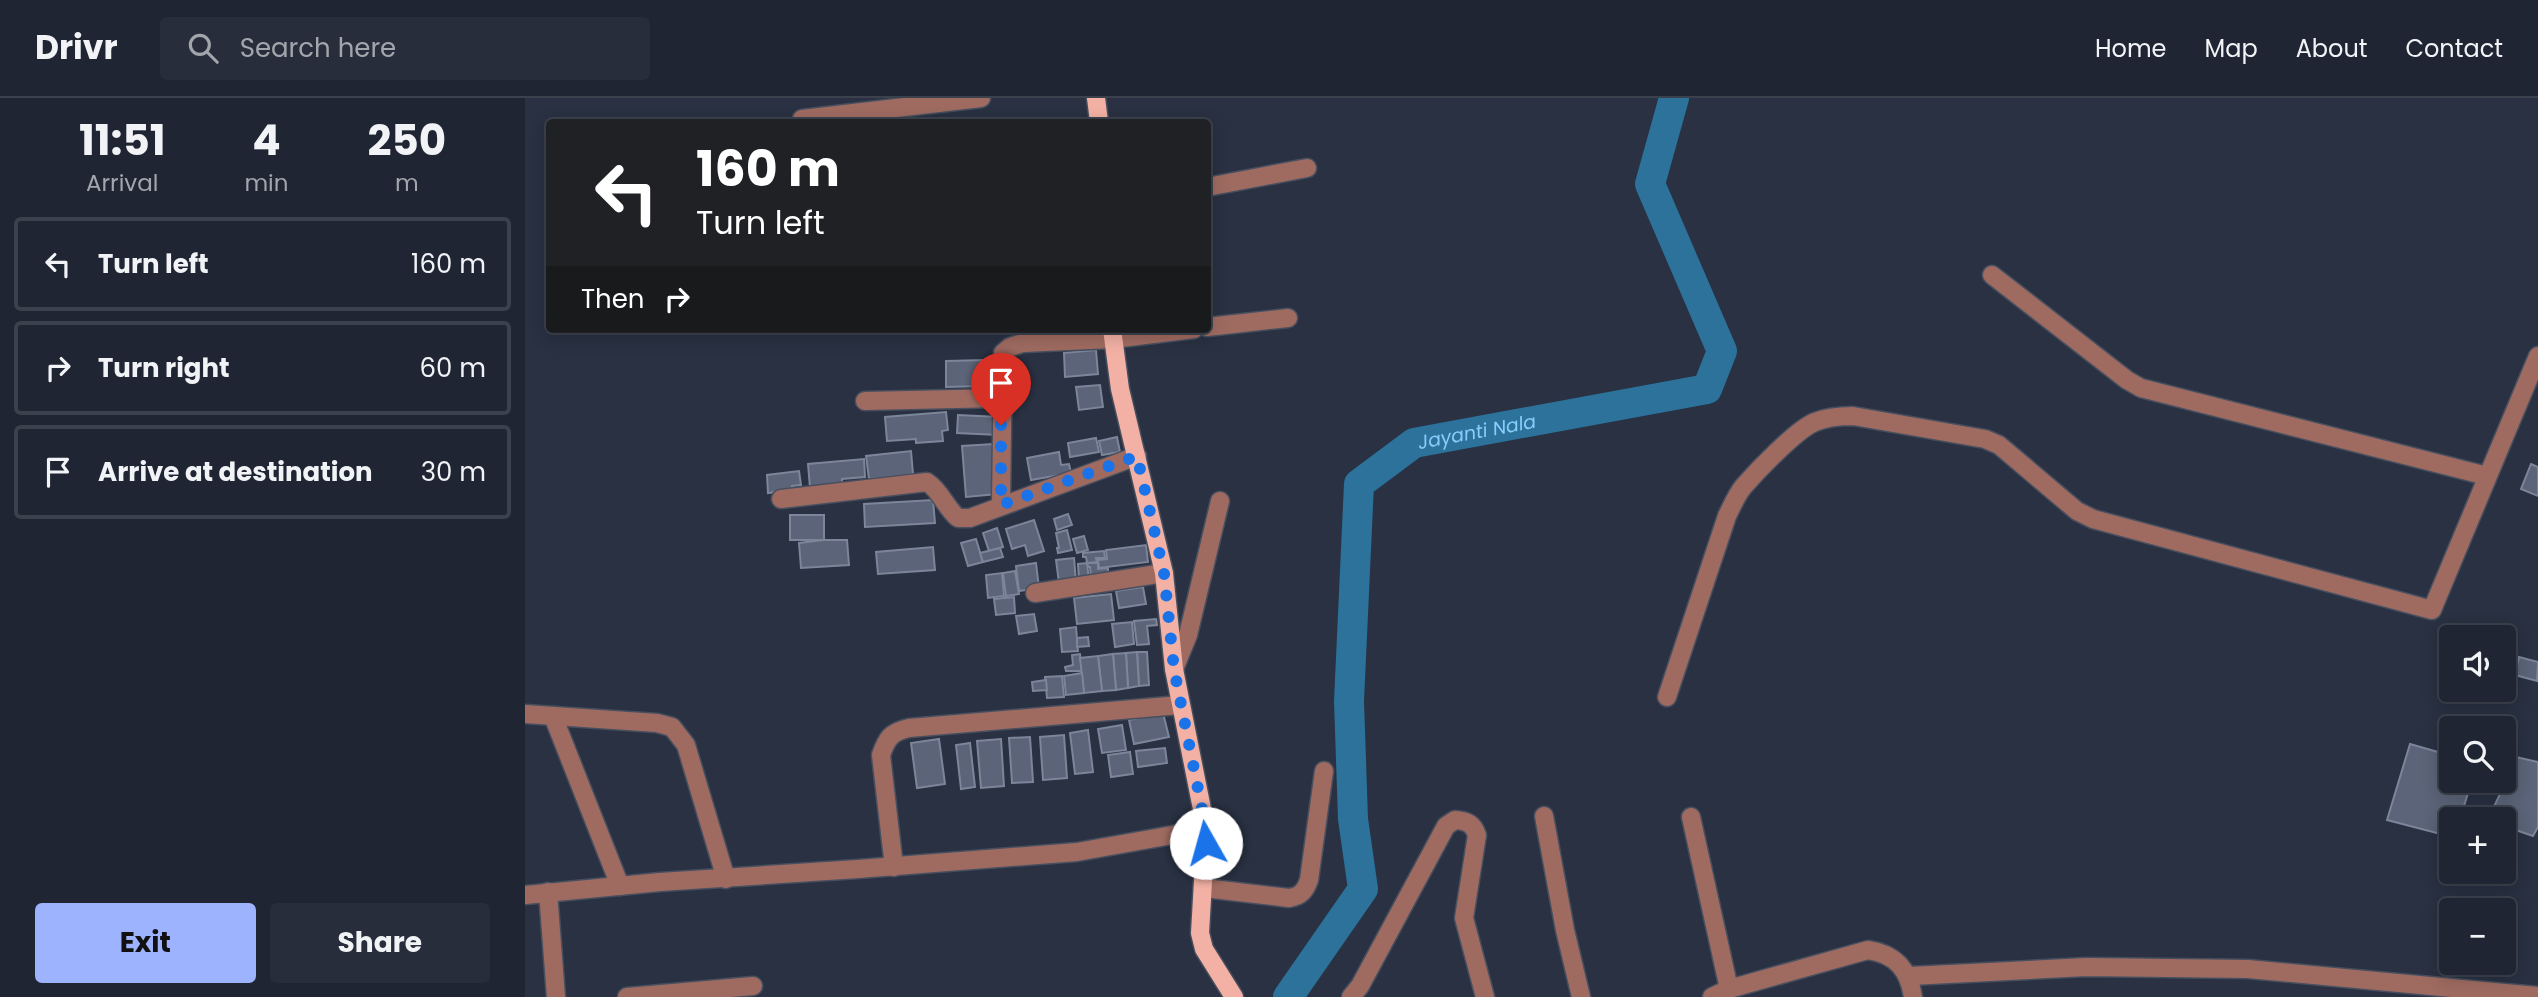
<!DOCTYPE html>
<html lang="en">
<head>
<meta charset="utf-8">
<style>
  body { margin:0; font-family:Poppins,sans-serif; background:#272d3a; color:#f1f3f6; height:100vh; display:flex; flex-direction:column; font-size:26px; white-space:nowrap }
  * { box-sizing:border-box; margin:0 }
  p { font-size:23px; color:#a1a5ac }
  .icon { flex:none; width:38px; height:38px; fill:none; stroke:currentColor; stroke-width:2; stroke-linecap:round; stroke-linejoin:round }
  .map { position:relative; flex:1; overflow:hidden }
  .sheet { display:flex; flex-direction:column; background:#1f2532; width:525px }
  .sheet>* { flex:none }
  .banner { position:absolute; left:21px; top:21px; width:665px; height:214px; border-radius:7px; box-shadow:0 4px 18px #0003,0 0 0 2px #3c424d; background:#202124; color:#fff; overflow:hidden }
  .fabs { position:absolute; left:1914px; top:527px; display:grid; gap:14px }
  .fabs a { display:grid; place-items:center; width:77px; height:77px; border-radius:7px; background:#1f2532; box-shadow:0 4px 18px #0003,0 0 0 2px #3c424d; font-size:35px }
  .pin { position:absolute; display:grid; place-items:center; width:60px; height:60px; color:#fff; margin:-72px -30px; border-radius:50% 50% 50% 0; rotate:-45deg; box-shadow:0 0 7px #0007 }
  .pin .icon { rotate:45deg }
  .me { position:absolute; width:77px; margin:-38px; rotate:353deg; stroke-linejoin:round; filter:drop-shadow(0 0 5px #0008) }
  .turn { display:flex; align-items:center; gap:24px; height:147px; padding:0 35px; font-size:32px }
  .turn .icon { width:91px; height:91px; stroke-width:2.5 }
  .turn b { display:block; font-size:49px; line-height:60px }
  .then { display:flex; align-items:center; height:66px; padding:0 35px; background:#0003; gap:14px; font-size:26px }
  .eta { display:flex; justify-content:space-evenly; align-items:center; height:119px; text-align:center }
  .eta b { font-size:42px; font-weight:700; line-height:49px }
  .cta { display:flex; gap:14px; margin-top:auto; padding:14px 35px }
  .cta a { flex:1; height:80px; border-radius:7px; background:#9eb3fd; color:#111; font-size:28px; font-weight:700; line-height:80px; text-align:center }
  .cta a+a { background:#272d3a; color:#f1f3f6 }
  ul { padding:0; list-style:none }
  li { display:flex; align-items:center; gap:21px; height:94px; margin:0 14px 10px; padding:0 21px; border:4px solid #3c424d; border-radius:7px }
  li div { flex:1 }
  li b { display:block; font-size:26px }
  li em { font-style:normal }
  header { display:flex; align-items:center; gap:42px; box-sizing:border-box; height:98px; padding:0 35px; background:#1f2532; border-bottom:2px solid #3c424d }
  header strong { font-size:33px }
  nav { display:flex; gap:38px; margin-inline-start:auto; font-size:24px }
  .search { width:490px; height:63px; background:#272d3a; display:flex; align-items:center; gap:18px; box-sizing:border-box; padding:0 24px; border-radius:7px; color:#a1a5ac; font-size:26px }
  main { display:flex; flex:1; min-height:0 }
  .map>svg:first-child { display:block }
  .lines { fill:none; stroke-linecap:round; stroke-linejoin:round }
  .river { stroke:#2c729b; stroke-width:30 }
  .building { fill:#5b6478; stroke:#7c859a; stroke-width:2 }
  .minor-casing { stroke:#474f5f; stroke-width:21 }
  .major-casing { stroke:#474f5f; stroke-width:21 }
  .minor { stroke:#9f6b61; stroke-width:18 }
  .major { stroke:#f2b1a4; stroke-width:18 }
  .route { stroke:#1a73e8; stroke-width:12; stroke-dasharray:0 21.6 }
  .labels { text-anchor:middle; stroke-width:5; stroke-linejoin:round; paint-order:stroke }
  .water-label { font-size:19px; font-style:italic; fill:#84cdfd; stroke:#293142 }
</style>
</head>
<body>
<header>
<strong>Drivr</strong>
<div class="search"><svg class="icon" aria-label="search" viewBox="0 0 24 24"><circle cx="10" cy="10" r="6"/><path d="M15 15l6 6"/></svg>Search here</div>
<nav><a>Home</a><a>Map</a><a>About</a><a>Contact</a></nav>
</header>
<main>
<section class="sheet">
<div class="eta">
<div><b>11:51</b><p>Arrival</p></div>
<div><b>4</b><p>min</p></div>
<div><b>250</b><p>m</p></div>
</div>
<ul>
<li><svg class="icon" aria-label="left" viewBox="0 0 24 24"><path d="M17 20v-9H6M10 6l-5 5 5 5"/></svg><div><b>Turn left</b></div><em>160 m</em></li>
<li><svg class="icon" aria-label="right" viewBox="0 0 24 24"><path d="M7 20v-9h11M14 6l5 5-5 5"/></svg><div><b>Turn right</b></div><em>60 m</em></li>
<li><svg class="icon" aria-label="arrive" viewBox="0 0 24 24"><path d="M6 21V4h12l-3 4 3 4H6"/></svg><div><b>Arrive at destination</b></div><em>30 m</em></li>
</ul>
<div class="cta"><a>Exit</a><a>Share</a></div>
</section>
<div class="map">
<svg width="2013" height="899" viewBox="0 0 2013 899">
  <rect width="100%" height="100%" fill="#293142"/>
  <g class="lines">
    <path class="river" id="s1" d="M 763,899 L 838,791 L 828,721 L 824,603 L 834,386 L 889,345 L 1182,291 L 1197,253 L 1125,86 L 1149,0"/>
  </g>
  <g class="building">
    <polygon points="571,252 573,276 540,279 539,255"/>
    <polygon points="461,262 461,288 421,289 421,263"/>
    <polygon points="575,287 578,309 554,312 551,289"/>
    <polygon points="421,314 423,332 417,333 418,343 391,345 391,341 362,343 360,319"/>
    <polygon points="433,317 474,319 473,337 432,335"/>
    <polygon points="592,339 595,354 577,357 574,343"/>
    <polygon points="571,340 574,354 545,359 543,345"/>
    <polygon points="468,346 472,396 441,399 437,348"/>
    <polygon points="386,353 388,376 344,381 341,358"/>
    <polygon points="534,354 536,367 544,366 546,375 506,382 502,360"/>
    <polygon points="339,361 340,379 317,381 317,387 285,390 283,366"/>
    <polygon points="2006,366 2013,369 2013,398 1996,391"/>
    <polygon points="274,373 276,387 267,388 267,392 243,395 242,377"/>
    <polygon points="408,402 410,425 340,429 339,406"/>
    <polygon points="543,416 547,427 532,432 529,421"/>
    <rect x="265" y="417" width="34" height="25"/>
    <polygon points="509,422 519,453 503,458 500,447 487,451 481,431"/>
    <polygon points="472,430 478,449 464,453 458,435"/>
    <polygon points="542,432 547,452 533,455 532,450 534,450 531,435"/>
    <polygon points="559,438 563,452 552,455 548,441"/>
    <polygon points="451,441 458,464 443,468 436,445"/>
    <polygon points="299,442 322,442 324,467 276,470 274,445"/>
    <polygon points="621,447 623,464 574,470 573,462 582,461 581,452"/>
    <polygon points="408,449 410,472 353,476 351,454"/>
    <polygon points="475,450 478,459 458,464 455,455"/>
    <polygon points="579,453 580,460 571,460 572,464 562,465 561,459 558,459 558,455"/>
    <polygon points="549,460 551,484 534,485 531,462"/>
    <polygon points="511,465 514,490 494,493 491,468"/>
    <polygon points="562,465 573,465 573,471 583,470 583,475 574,476 574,479 566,480 565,469 563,469"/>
    <polygon points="562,465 564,482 554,482 553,466"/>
    <polygon points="490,473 494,496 481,498 478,475"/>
    <polygon points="477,475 479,498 463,500 461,477"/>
    <polygon points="618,489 621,506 594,510 591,493"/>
    <polygon points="586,496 589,522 552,526 549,500"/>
    <polygon points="489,499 490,515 471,517 469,501"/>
    <polygon points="509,516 512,533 494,536 491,518"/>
    <polygon points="631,521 632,527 622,528 624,546 612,547 609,523"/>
    <polygon points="607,524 609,546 590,549 587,526"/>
    <polygon points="551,529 553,553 537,554 535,531"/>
    <polygon points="563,539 564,548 552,549 552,540"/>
    <polygon points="612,554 622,554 624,587 614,588"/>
    <polygon points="612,554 614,588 603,590 601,555"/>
    <polygon points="601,555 603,590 591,592 588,556"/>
    <polygon points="555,556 557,573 541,573 540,569 548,567 547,557"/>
    <polygon points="588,556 591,592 577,593 573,558"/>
    <polygon points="573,558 577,593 559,595 555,560"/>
    <polygon points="1994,559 2013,564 2012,583 1990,577"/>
    <polygon points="557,575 559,595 541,597 539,578"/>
    <polygon points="537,578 539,599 522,600 520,579"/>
    <polygon points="521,582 522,592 508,593 507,584"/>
    <polygon points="638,615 644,639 609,646 604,622"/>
    <polygon points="597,627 601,652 577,655 573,631"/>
    <polygon points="563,632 568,674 550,676 545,635"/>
    <polygon points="539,637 542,680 518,682 515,639"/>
    <polygon points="505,639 508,684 487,685 484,640"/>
    <polygon points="414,641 420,686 392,690 386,645"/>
    <polygon points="476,641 479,688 456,690 452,643"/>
    <polygon points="445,645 450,689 436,691 431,647"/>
    <polygon points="1885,646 1927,658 1927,682 1947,682 1935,721 1927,721 1927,739 1862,722"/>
    <polygon points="640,650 642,665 613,669 611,653"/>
    <polygon points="605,654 608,676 586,679 583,657"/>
    <polygon points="1982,657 2013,664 2013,729 2008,738 1979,728 1979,721 1963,721 1977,692"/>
  </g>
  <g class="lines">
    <g class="minor-casing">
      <g id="minor">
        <polyline points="277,21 456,0"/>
        <polyline points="682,89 782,70"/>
        <polyline points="1467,177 1602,282 1616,290 1962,378"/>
        <polyline points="682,229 763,220"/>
        <polyline points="340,303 476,300"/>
        <path d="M 256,401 L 402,384 C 416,393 420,409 433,420 L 445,420 L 612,358"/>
        <polyline points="476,407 478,255 485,249 498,245 588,241 669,231"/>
        <polyline points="510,495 639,475"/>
        <polyline points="649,571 663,537 695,403"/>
        <path d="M 1142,599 L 1202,418 C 1207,408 1211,398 1218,389 C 1232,373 1272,331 1290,324 C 1302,319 1316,318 1328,318 L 1460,341 L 1474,347 L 1552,413 L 1568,421 L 1907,512 L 2013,258"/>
        <polyline points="0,616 132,625 147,629 161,647 201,781"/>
        <polyline points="28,618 95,788"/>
        <polyline points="1019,718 1040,832 1056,899"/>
        <polyline points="1166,719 1204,891"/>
        <path d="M 369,769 L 356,657 C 362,640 366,634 384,630 L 655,607"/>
        <path d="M 679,790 L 764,800 C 776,798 780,793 784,782 L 799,673"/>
        <polyline points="23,794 31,899"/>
        <polyline points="0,797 135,784 333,771 552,754 681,731"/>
        <polyline points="1385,878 1561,869 1723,871 2013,898"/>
        <polyline points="102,899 228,888"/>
        <path d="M 826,899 L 835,888 L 921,728 L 930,722 C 943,723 948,726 952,737 L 939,820 L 960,899"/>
        <path d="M 1187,899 L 1204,891 L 1343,852 C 1371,856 1384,872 1388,899"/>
      </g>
    </g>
    <g class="major-casing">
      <g id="major">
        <polyline points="571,0 574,24"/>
        <polyline points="587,231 595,291 639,475 649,571 681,731 675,835 679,851 709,899"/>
      </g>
    </g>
    <use href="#minor" class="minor"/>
    <use href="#major" class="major"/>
  </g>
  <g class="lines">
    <polyline class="route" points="476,327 476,407 612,358 639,475 649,571 681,731 681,745"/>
  </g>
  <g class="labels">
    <g class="water-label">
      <text dy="7" stroke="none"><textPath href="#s1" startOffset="670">Jayanti Nala</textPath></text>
    </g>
  </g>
</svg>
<div class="fabs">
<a><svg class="icon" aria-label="sound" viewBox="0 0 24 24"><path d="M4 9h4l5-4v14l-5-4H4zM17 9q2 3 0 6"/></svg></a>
<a><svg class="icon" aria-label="search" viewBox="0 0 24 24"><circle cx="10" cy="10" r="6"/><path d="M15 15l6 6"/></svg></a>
<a>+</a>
<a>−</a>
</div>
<div class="pin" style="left:476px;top:327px;background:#d93025"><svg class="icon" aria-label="arrive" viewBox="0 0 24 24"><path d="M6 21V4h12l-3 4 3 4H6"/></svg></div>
<svg class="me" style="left:681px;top:745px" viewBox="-20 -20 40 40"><circle r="19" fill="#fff"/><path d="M0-13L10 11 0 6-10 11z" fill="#1a73e8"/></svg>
<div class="banner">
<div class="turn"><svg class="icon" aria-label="left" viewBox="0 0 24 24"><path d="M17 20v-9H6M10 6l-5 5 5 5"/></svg><div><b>160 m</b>Turn left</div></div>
<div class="then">Then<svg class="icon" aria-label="right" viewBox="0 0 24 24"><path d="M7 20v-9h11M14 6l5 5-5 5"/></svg></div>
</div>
</div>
</main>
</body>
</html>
